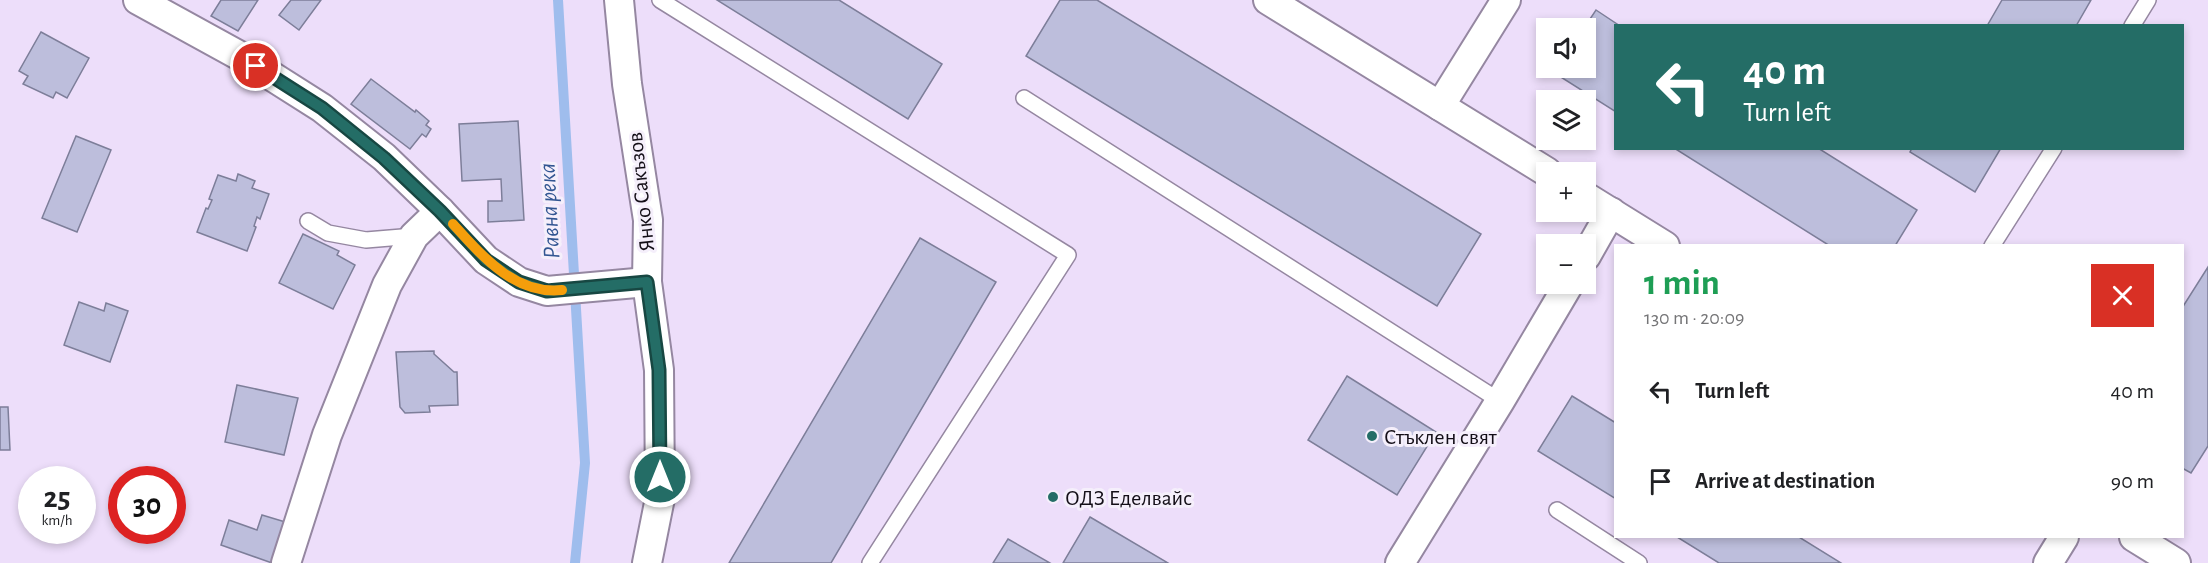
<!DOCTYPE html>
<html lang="en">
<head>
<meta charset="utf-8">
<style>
  body { margin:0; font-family:"Alegreya Sans",sans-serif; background:#f6f6f6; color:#202124; height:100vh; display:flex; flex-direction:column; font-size:22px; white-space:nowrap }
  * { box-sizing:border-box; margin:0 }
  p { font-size:20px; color:#757577 }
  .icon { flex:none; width:33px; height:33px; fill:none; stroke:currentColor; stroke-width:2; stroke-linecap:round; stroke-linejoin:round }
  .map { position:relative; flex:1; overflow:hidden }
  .sheet { position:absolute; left:1614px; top:244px; width:570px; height:294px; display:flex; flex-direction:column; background:#fff; border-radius:0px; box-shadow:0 3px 9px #0003 }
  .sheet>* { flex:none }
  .top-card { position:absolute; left:1614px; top:24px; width:570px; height:126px; border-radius:0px; box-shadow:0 3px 9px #0003; background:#246d66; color:#fff; overflow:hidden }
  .tools { position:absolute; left:1536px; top:18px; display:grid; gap:12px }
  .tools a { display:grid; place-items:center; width:60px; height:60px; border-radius:0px; background:#fff; box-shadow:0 3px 9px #0003; font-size:30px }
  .speed { position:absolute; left:18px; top:466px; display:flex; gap:12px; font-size:30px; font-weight:700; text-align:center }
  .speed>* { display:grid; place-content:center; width:78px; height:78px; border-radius:50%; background:#fff; box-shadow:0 3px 9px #0003; line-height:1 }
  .speed small { font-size:15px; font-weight:400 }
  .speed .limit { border:9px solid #d22; background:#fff; color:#111 }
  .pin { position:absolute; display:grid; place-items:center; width:51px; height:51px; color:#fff; margin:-26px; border:3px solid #fff; border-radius:50%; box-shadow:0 2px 6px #0007 }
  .me { position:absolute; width:66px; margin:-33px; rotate:0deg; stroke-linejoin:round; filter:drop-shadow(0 0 4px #0008) }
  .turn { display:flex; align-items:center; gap:21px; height:126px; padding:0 30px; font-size:27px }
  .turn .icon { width:78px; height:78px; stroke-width:2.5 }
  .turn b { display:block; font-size:42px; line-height:51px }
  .round { display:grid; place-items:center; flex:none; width:63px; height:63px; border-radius:0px; background:#f6f6f6 }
  .summary { display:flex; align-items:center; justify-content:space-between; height:102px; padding:0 30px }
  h1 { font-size:36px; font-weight:700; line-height:45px; color:#1e9e55 }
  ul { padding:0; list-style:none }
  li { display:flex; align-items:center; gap:18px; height:90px; padding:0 30px }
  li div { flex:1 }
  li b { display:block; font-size:22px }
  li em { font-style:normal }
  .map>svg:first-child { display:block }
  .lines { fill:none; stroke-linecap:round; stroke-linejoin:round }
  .stream { stroke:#9fbded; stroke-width:10 }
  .building { fill:#bdbedc; stroke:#7d7e99; stroke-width:1.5 }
  .service-casing { stroke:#9587a1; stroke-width:18 }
  .minor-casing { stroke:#9587a1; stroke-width:32 }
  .service { stroke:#fff; stroke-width:15 }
  .minor { stroke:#fff; stroke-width:28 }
  .route-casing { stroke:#174742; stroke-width:15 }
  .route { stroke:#246d66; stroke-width:10 }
  .slow { stroke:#f59e0b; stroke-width:10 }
  .poi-dot { fill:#246d66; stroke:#f5effb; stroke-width:2 }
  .labels { text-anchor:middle; stroke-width:6; stroke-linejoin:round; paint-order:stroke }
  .street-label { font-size:22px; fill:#130e17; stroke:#f5effb }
  .poi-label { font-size:22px; fill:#130e17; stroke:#f5effb; text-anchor:start }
  .water-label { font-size:24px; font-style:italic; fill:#325692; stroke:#f5effb }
</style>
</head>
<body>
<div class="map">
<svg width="2208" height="563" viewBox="0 0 2208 563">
  <rect width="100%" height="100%" fill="#eddefa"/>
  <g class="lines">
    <polyline class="stream" points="558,0 585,463 575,563"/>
  </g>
  <g class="building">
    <polygon points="221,0 258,0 238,31 211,16"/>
    <polygon points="291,0 321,0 299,30 279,15"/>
    <polygon points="717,0 839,0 942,64 908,119"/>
    <polygon points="1060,0 1097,0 1481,234 1437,306 1026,56"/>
    <polygon points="2002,0 2091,0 2076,26 1987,26"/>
    <polygon points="1596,10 1620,26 1616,26 1616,112 1556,74 1560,68 1586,68 1584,28"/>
    <polygon points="41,32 89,58 67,98 56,92 53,98 23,84 28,76 19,71"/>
    <polygon points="371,79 415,112 416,110 429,121 426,125 431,129 426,137 422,134 410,149 351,104"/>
    <polygon points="518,121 524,220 488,222 488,201 502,201 501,179 462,181 459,124"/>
    <polygon points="76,136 111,150 77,232 42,218"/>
    <polygon points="1674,148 1818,148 1917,210 1895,246 1830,246"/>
    <polygon points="1912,148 2001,148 1975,192 1910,152"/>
    <polygon points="238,174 255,181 252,188 269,194 260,219 257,217 254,226 256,227 247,251 197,232 206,208 208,209 212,200 209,199 218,175 236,181"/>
    <polygon points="303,234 339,251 337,255 355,265 333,309 279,283"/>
    <polygon points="920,238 996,282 831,563 729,563"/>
    <polygon points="2208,267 2208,446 2191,473 2182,468 2182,308"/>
    <polygon points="79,302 104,311 106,303 128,311 110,362 64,345"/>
    <polygon points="434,351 434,354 454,372 457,372 458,405 429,406 430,412 405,413 400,407 396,352"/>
    <polygon points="1347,376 1436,432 1397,495 1308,440"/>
    <polygon points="237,385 298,398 284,455 225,442"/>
    <polygon points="1572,396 1616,423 1616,499 1538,451"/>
    <polygon points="0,407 8,407 10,450 0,450"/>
    <polygon points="262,515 292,524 280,563 272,563 221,545 229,520 257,530"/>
    <polygon points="1090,517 1168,563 1063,563"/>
    <polygon points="1677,537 1799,537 1841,563 1719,563"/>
    <polygon points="1008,539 1050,563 993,563"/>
  </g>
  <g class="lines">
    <g class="service-casing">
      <g id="service">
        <polyline points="660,0 1068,255 870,563"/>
        <polyline points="2132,26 2148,0"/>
        <polyline points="1024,98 1500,401"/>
        <polyline points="308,221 328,233 366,240 414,236"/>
        <polyline points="1992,246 2054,148"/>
        <polyline points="1557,510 1639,563"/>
      </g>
    </g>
    <g class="minor-casing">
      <g id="minor">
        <polyline points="138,0 240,56 322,108 384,157 440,211 486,260 519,282 547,291 647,282"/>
        <polyline points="619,0 627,84 648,220 647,282 659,370 660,498 647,563"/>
        <polyline points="1268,0 1547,172"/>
        <polyline points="1440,106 1506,0"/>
        <polyline points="1586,197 1665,246"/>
        <polyline points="1586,256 1611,212"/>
        <polyline points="2134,537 2176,563"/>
        <polyline points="286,563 327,435 387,285 414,236 440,211"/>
        <polyline points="1400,563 1500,401 1569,284"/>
        <polyline points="2048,563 2064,537"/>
      </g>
    </g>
    <use href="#service" class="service"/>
    <use href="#minor" class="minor"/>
  </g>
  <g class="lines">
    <g class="route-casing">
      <polyline id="route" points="256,66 322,108 384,158 440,211 486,260 519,282 547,291 647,282 659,370 660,477"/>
    </g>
    <use href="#route" class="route"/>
    <path class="slow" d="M 453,224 C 482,256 515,295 562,290"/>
  </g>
  <g class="poi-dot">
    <circle cx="1372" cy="436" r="6"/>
    <circle cx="1053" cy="497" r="6"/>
  </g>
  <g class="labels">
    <g class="street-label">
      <text transform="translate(640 192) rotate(-96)" y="8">Янко Сакъзов</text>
    </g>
    <g class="poi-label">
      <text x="1384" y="444">Стъклен свят</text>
      <text x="1065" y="505">ОДЗ Еделвайс</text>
    </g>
    <g class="water-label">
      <text transform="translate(549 211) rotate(-93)" y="8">Равна река</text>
    </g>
  </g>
</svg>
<div class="tools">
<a><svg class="icon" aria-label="sound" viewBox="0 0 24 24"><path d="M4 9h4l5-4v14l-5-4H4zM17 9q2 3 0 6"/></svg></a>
<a><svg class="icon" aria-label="layers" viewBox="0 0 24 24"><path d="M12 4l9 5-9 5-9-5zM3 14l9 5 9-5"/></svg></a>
<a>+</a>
<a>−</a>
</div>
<div class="speed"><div>25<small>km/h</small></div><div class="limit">30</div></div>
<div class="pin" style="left:256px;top:66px;background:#d93025"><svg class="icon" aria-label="arrive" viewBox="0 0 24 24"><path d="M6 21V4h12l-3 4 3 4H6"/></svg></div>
<svg class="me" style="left:660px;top:477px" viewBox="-20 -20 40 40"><circle r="17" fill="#246d66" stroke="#fff" stroke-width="3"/><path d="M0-11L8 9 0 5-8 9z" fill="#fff"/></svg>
<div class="top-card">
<div class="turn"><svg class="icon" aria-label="left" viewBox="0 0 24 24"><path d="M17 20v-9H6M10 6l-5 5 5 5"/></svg><div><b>40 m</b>Turn left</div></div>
</div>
<section class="sheet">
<div class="summary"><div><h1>1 min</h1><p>130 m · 20:09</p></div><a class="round" style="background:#d93025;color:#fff"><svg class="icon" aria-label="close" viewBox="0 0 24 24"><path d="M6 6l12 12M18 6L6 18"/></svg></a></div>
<ul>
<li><svg class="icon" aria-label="left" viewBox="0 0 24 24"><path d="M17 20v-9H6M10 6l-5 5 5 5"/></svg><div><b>Turn left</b></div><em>40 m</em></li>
<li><svg class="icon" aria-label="arrive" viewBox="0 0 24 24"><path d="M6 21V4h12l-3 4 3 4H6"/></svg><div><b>Arrive at destination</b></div><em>90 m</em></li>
</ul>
</section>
</div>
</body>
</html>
